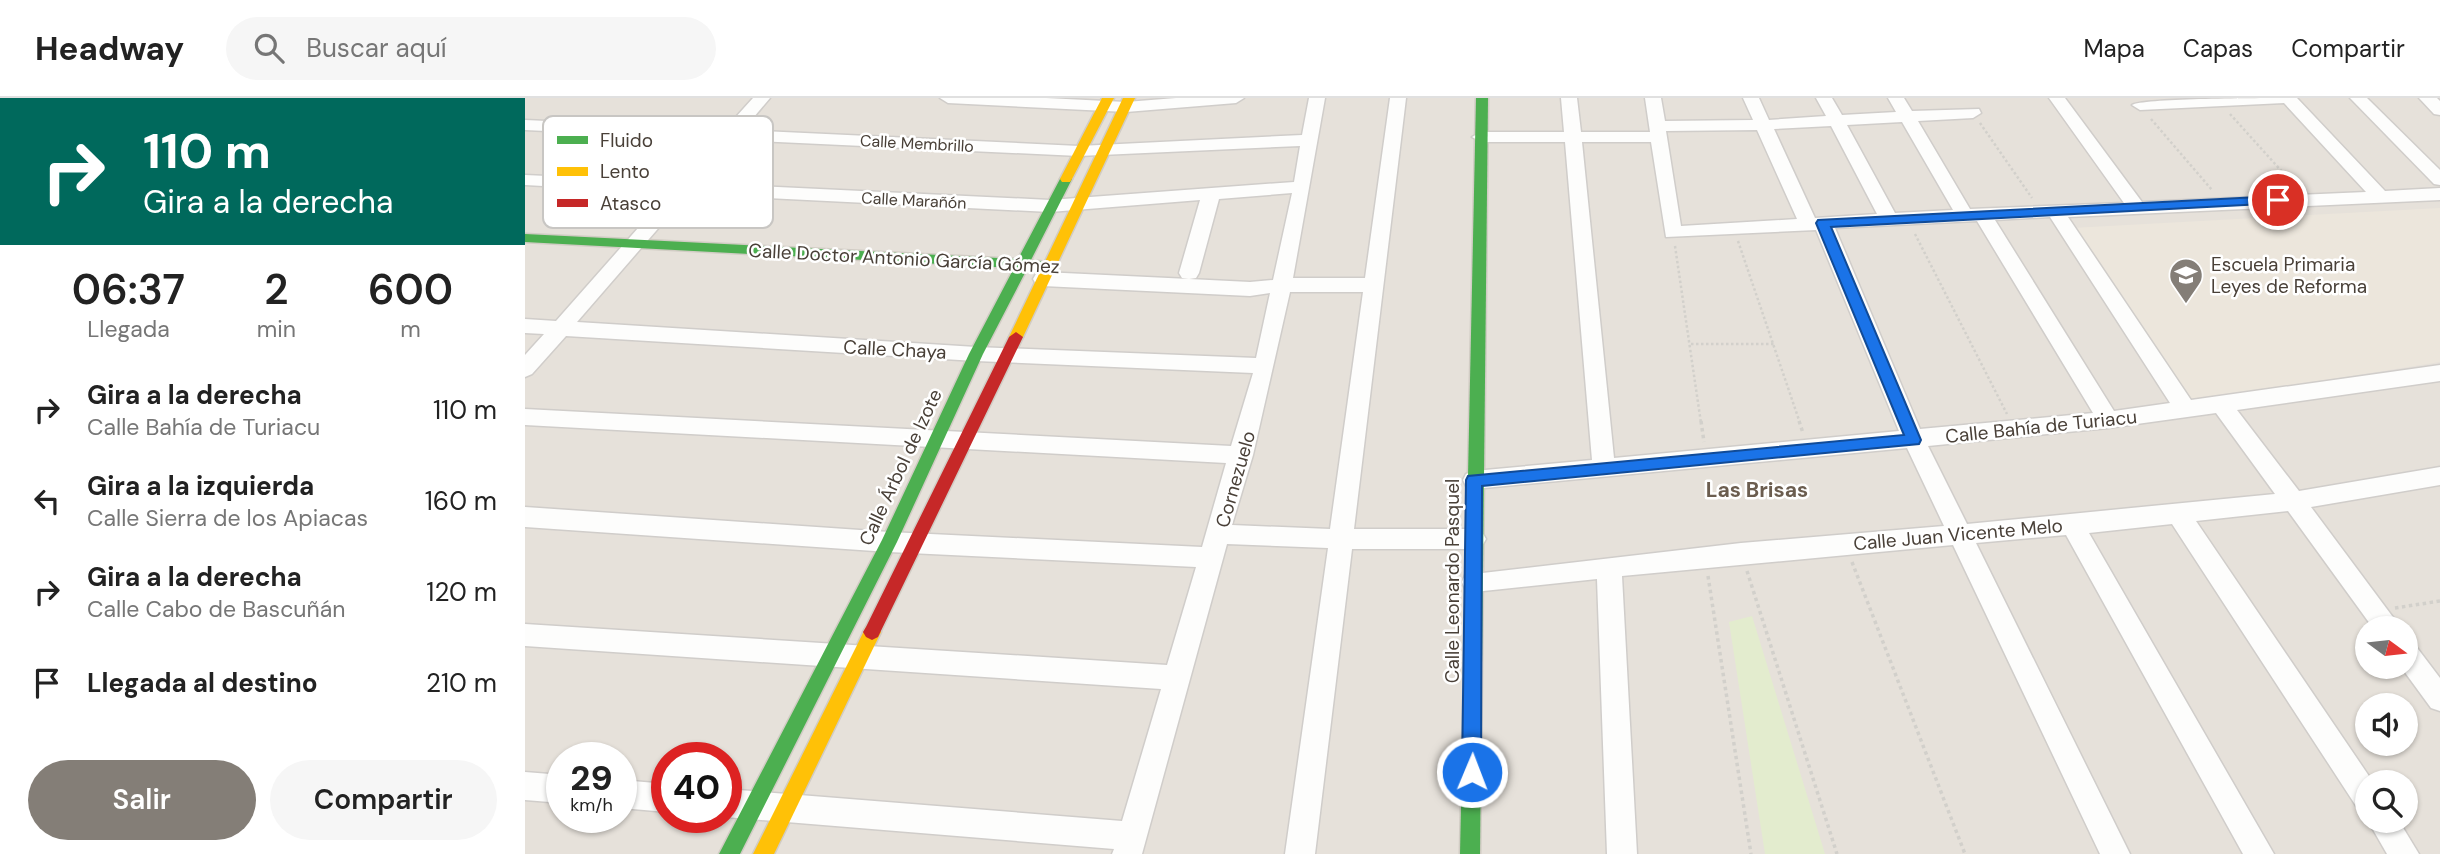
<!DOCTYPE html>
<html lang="es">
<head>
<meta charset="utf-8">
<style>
  body { margin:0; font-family:"DM Sans",sans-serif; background:#f6f6f6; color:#222; height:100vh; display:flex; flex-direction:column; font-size:26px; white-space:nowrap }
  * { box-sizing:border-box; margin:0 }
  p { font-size:23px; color:#767676 }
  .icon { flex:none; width:38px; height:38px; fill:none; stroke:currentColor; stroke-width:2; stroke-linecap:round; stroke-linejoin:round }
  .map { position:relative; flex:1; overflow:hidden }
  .details { display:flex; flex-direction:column; background:#fff; width:525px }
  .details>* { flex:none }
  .banner { background:#00695c; color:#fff; overflow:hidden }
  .needle { width:46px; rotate:105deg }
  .fabs { position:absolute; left:1830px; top:518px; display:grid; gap:14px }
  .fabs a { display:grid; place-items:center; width:63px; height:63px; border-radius:50%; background:#fff; box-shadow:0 2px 5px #0004; font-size:35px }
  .speed { position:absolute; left:21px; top:644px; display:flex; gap:14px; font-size:35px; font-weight:700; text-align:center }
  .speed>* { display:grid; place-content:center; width:91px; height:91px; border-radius:50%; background:#fff; box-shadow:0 2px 5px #0004; line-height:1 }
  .speed small { font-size:18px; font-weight:400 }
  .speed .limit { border:10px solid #d22; background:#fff; color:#111 }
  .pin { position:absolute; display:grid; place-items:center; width:60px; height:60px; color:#fff; margin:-30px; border:4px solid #fff; border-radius:50%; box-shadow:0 2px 7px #0007 }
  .me { position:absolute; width:77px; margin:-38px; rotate:1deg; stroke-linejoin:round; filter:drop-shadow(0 0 5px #0008) }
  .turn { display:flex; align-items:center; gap:24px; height:147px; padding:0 28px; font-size:32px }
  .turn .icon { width:91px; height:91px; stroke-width:2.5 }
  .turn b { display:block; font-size:49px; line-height:60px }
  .eta { display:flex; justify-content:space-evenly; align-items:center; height:119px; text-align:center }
  .eta b { font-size:42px; font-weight:600; line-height:49px }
  .cta { display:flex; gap:14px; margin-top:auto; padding:14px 28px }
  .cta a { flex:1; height:80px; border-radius:42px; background:#847e77; color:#fff; font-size:28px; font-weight:600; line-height:80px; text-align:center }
  .cta a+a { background:#f6f6f6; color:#222 }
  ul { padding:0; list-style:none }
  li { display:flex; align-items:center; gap:21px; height:91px; padding:0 28px }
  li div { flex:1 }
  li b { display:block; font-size:26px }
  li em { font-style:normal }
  header { display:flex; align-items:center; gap:42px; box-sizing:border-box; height:98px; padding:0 35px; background:#fff; border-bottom:2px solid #e0e0e0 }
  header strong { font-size:33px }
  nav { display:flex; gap:38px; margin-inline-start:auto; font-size:24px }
  .search { width:490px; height:63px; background:#f6f6f6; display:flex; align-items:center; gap:18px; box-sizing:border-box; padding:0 24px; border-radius:38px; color:#767676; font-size:26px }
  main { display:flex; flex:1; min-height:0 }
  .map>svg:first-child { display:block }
  .residential { fill:#e6e1da; fill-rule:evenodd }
  .education { fill:#ece6dc }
  .green { fill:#e3ecce }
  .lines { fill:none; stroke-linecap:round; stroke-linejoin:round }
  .street-casing { stroke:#d0cdca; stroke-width:3 }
  .fast-casing { stroke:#d1ccc4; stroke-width:3 }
  .slow-casing { stroke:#d1ccc4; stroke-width:3 }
  .jam-casing { stroke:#d1ccc4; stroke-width:3 }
  .path-far1 { stroke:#d2d0cb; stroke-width:2.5; stroke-dasharray:2.5 2.5; stroke-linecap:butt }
  .path { stroke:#d2d0cb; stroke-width:3.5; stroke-dasharray:3.5 3.5; stroke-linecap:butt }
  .street { fill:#fdfdfc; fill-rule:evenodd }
  .fast { fill:#4caf50; fill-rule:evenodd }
  .slow { fill:#ffc107; fill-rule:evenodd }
  .jam { fill:#c62828; fill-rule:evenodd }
  .route { fill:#1a73e8; stroke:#114b97; stroke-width:2 }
  .labels { text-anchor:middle; stroke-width:5; stroke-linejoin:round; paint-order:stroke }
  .far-street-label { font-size:16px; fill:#494038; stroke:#fff }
  .street-label { font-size:19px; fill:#494038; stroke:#fff }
  .poi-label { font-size:19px; fill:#494038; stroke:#fff; text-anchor:start }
  .neighbourhood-label { font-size:21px; font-weight:bold; fill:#6b5d4f; stroke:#fff }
  .key { fill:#fff; stroke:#c8c6c3; stroke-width:2 }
  .key-label { font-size:19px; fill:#494038 }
</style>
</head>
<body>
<header>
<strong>Headway</strong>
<div class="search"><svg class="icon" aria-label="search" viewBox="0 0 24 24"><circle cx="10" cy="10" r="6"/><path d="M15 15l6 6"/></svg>Buscar aquí</div>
<nav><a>Mapa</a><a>Capas</a><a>Compartir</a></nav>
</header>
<main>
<section class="details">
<div class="banner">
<div class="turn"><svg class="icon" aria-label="right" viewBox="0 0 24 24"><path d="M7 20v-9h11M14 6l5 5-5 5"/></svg><div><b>110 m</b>Gira a la derecha</div></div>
</div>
<div class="eta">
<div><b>06:37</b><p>Llegada</p></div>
<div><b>2</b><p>min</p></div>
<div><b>600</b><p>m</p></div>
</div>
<ul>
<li><svg class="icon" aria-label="right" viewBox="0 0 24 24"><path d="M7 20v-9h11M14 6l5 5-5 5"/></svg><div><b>Gira a la derecha</b><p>Calle Bahía de Turiacu</p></div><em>110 m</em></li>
<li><svg class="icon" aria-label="left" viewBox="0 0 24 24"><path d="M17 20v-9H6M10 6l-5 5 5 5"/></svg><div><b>Gira a la izquierda</b><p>Calle Sierra de los Apiacas</p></div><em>160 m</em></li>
<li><svg class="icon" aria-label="right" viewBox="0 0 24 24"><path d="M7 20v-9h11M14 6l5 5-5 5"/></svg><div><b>Gira a la derecha</b><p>Calle Cabo de Bascuñán</p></div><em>120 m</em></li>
<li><svg class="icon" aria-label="arrive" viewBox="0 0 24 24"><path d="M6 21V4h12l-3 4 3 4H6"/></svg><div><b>Llegada al destino</b></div><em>210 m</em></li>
</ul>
<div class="cta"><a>Salir</a><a>Compartir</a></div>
</section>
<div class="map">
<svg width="1915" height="756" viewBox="0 0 1915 756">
  <rect width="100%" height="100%" fill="#f2f0ed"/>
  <path class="residential" d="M 0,0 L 1915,0 L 1915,756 L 0,756 ZM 1843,530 L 1881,530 L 1881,569 L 1843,569 ZM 1843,607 L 1881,607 L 1881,646 L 1843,646 ZM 37,660 L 96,660 L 96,719 L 37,719 ZM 142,660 L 201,660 L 201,719 L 142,719 ZM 1843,684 L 1881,684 L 1881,723 L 1843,723 Z"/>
  <polygon class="education" points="1915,110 1915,264 1662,304 1547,130"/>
  <polygon class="green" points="1227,518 1300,756 1240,756 1204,524"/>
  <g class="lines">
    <g class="street-casing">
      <g id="street">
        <path d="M 228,0 L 245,0 L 218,32 L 554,48 L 777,37 L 784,0 L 800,0 L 768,180 L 840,180 L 865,0 L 881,0 L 829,431 L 949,431 L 957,434 L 961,441 L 957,448 L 949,451 L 827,451 L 790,756 L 760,756 L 803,450 L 702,446 L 617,756 L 587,756 L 589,751 L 201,719 L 201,691 L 597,723 L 636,591 L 0,548 L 0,526 L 642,567 L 671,469 L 364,454 L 0,429 L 0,409 L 364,434 L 677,449 L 701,365 L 0,327 L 0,311 L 706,348 L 728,275 L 451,263 L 41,238 L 7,276 L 0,279 L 0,257 L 19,236 L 0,235 L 0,221 L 31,223 L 144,95 L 0,87 L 0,77 L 154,84 L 192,41 L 0,32 L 0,22 L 200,31 ZM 210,42 L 554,58 L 775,48 L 769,84 L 525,102 L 172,85 ZM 767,95 L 748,182 L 725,184 L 664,181 L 671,180 L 674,175 L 694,101 ZM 163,96 L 525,114 L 675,102 L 654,175 L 657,180 L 664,181 L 518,174 L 511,176 L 508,181 L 511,186 L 518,188 L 725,198 L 745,195 L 731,260 L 451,249 L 52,224 ZM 765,194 L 838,194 L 805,431 L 707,427 L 728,357 Z"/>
        <polygon points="415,0 521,0 601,4 651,0 719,0 711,5 601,14 423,5"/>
        <path d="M 1036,0 L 1052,0 L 1056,34 L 1125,34 L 1120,0 L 1136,0 L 1140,23 L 1228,22 L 1218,0 L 1234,0 L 1244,22 L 1301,18 L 1291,0 L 1307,0 L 1317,17 L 1371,14 L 1363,0 L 1379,0 L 1387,13 L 1454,11 L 1456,15 L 1448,20 L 1393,23 L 1445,111 L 1599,105 L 1524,0 L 1540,0 L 1617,104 L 1841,94 L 1759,5 L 1615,12 L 1607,7 C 1618,0 1747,0 1772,0 L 1860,93 L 1915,90 L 1915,102 L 1543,119 L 1666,302 L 1915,267 L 1915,283 L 1712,312 L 1774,393 L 1915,369 L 1915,387 L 1786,409 L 1876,530 L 1848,530 L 1763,413 L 1671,423 L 1848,684 L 1843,684 L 1843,715 L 1833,711 L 1647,426 L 1564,435 L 1749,756 L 1718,756 L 1541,437 L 1451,445 L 1605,756 L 1575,756 L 1428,447 L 1097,478 L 1112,756 L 1082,756 L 1072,481 L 949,494 L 940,491 L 937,484 L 940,477 L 1216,445 L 1419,428 L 1382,350 L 949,391 L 941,388 L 938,382 L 941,376 L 949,373 L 1067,362 L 1040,44 L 956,44 L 947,39 L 956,34 L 1039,34 ZM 1377,24 L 1428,112 L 1370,115 L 1322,27 ZM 1306,28 L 1352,116 L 1290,120 L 1249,31 ZM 1232,32 L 1272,121 L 1156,128 L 1141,33 ZM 1057,44 L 1126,44 L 1141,139 L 1291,132 L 1374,333 L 1089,360 ZM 1525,119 L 1645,305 L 1589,313 L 1470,122 ZM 1452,123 L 1568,315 L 1395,331 L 1310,130 ZM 1691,315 L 1750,396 L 1442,426 L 1403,348 L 1583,330 Z"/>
        <polygon points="1825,0 1842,0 1915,72 1915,87 1909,86"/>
        <polygon points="1894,0 1912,0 1915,3 1915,17 1909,16"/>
        <polygon points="1881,544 1890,547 1915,580 1915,613 1906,610 1876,569 1881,569"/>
        <polygon points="0,674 37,677 37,705 0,702"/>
        <polygon points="96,682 142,686 142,714 96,710"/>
        <polygon points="1843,723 1874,723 1894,756 1862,756"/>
      </g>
    </g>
    <g class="fast-casing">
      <g id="fast">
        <polygon points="951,0 963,0 955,756 935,756"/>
        <polygon points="541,77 547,81 506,162 521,164 523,167 516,171 502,171 458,256 372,444 215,756 194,756 357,442 444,256 489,170 0,144 0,136 493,161 535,81"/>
      </g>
    </g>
    <g class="slow-casing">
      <g id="slow">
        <polygon points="577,0 589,0 547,81 545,84 537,84 535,81"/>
        <polygon points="598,0 610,0 498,239 491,244 486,243 484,239"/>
        <polygon points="347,526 353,529 356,534 249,756 228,756 341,529"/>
      </g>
    </g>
    <g class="jam-casing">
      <polygon id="jam" points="491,234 498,239 353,539 347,542 341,539 338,534 341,529 484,239"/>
    </g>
    <g class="path-far1">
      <polyline points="1705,16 1770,88"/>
      <polyline points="1626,21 1687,92"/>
      <polyline points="1455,25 1507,100"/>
      <polyline points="1390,136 1482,316"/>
      <polyline points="1213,143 1275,325"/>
      <polyline points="1150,148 1176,325"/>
      <polyline points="1166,246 1249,246"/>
    </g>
    <g class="path">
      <polyline points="1176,323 1179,344"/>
      <polyline points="1274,323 1278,335"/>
      <polyline points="1327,464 1440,756"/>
      <polyline points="1222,473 1312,756"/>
      <polyline points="1183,478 1226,756"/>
      <polyline points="1870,510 1915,503"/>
    </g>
    <use href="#street" class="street"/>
    <use href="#fast" class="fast"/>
    <use href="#slow" class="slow"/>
    <use href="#jam" class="jam"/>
  </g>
  <polygon class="route" points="1753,98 1759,102 1757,105 1306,129 1396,342 1394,346 957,388 956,674 953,681 947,684 940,681 937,674 941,382 943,378 1379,337 1291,125 1293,122"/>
  <defs>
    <g id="school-pin" transform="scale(1.75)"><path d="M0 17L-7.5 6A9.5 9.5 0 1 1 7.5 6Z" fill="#847e77" stroke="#fff"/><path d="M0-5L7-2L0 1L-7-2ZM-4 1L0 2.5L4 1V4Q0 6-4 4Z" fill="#fff"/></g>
  </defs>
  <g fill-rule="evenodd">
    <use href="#school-pin" x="1661" y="177"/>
  </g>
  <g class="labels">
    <g class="far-street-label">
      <text transform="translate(392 45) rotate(3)" y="6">Calle Membrillo</text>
      <text transform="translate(389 102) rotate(3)" y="6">Calle Marañón</text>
    </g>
    <g class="street-label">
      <text transform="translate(379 160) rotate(3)" y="7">Calle Doctor Antonio García Gómez</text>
      <text transform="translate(370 251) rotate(3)" y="7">Calle Chaya</text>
      <text transform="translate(1516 328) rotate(-6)" y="7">Calle Bahía de Turiacu</text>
      <text transform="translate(375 369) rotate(-65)" y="7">Calle Árbol de Izote</text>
      <text transform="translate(710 381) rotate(-74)" y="7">Cornezuelo</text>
      <text transform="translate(1433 436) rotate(-5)" y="7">Calle Juan Vicente Melo</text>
      <text transform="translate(927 483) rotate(-90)" y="7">Calle Leonardo Pasquel</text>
    </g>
    <g class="poi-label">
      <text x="1686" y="173">Escuela Primaria<tspan x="1686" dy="22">Leyes de Reforma</tspan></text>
    </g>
    <g class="neighbourhood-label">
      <text x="1232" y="399">Las Brisas</text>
    </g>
  </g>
  <rect x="18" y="18" width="230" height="112" rx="10" class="key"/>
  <rect x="32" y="38" width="31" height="8" fill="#4caf50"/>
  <rect x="32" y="69" width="31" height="9" fill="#ffc107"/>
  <rect x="32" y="101" width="31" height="8" fill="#c62828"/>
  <g class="key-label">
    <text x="75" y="49">Fluido</text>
    <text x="75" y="80">Lento</text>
    <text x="75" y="112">Atasco</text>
  </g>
</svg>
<div class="fabs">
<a><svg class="needle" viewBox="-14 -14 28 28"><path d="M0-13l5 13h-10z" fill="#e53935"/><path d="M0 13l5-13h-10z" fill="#767676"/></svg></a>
<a><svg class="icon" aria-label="sound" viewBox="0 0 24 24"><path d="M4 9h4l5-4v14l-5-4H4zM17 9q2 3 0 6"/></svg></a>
<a><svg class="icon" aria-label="search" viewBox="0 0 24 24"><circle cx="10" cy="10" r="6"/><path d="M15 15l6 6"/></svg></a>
</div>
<div class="speed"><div>29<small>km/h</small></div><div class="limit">40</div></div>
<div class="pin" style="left:1753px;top:102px;background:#d93025"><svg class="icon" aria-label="arrive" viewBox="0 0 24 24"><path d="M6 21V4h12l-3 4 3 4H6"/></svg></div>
<svg class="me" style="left:947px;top:674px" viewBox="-20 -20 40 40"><circle r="17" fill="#1a73e8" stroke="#fff" stroke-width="3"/><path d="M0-11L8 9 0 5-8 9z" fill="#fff"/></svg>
</div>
</main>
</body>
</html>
